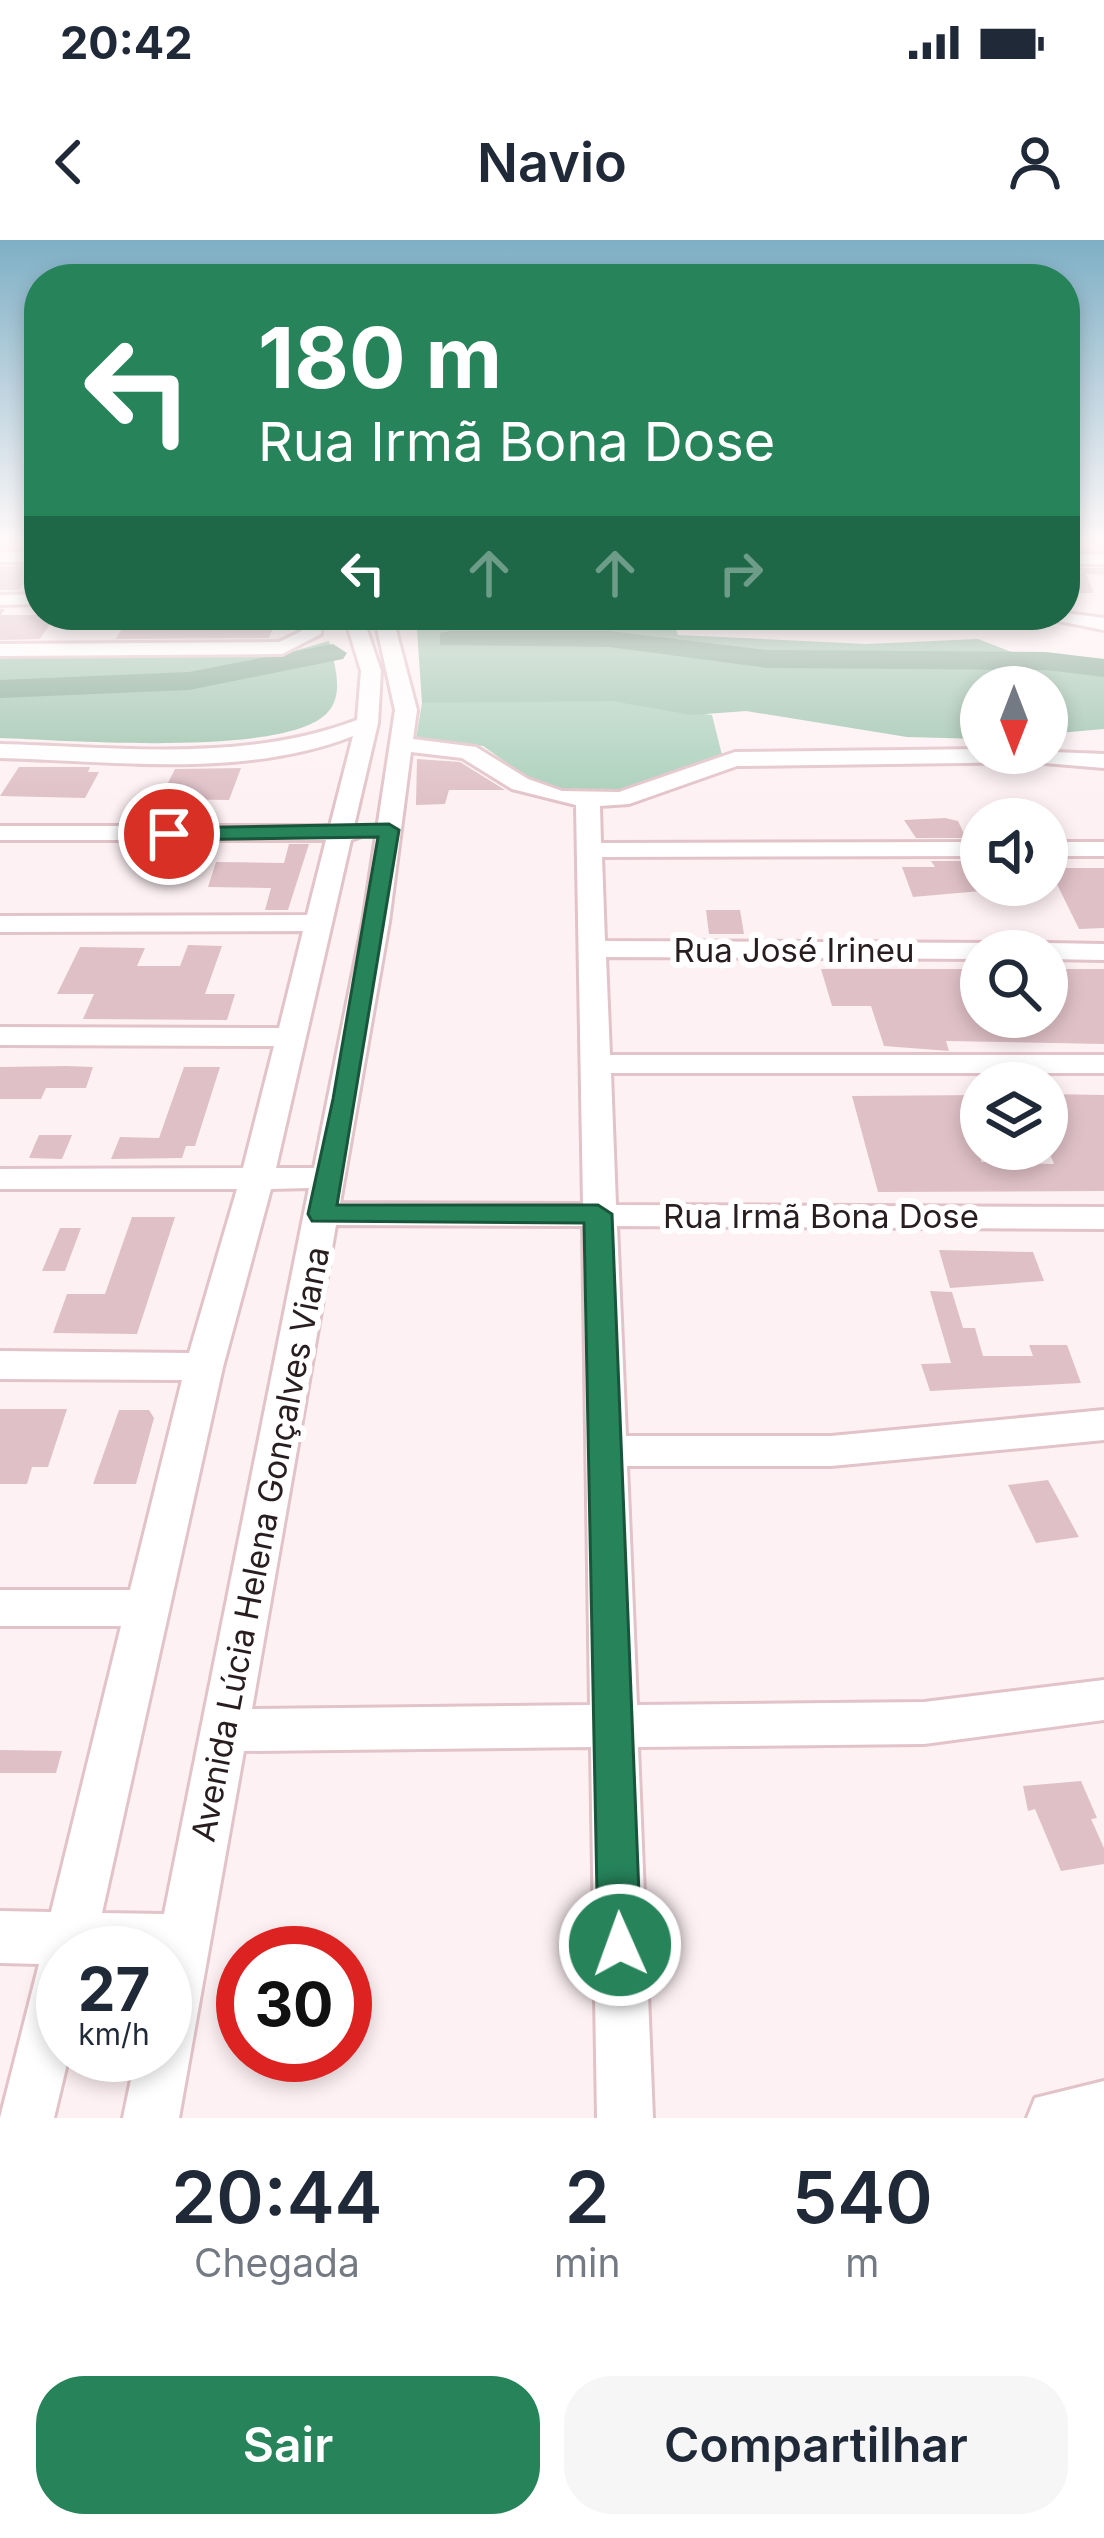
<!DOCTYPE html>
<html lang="pt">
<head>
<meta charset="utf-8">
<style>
  body { margin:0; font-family:Inter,sans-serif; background:#f6f6f7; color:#1f2937; height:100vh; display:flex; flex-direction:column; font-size:45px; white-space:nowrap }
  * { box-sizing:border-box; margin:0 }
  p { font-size:39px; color:#747a83 }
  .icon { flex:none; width:66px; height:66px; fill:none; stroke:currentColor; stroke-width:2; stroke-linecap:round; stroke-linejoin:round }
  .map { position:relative; height:1878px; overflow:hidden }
  .side { display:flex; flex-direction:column; background:#fff; flex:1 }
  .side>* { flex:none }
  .top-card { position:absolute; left:24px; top:24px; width:1056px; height:366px; border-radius:48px; box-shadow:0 6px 18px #0003; background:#26835a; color:#fff; overflow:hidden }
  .needle { width:78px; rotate:180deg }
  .tools { position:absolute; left:960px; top:426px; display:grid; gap:24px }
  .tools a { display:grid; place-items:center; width:108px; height:108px; border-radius:50%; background:#fff; box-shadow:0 6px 18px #0003; font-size:60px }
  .speed { position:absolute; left:36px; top:1686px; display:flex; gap:24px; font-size:60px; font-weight:700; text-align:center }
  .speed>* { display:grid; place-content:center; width:156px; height:156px; border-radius:50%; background:#fff; box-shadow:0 6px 18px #0003; line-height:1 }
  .speed small { font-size:30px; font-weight:400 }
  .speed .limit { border:18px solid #d22; background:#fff; color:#111 }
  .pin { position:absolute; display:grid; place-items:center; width:102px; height:102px; color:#fff; margin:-51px; border:6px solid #fff; border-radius:50%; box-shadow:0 3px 12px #0007 }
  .me { position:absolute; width:132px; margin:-66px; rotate:358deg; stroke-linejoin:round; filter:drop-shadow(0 0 9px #0008) }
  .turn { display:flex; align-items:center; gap:42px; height:252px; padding:0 36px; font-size:54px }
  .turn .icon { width:156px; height:156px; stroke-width:2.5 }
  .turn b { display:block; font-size:84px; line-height:102px }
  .lanes { display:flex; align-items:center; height:114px; padding:0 36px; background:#0003; justify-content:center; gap:60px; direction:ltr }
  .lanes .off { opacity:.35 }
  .eta { display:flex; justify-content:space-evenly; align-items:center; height:204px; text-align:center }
  .eta b { font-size:72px; font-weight:600; line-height:84px }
  .button { display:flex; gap:24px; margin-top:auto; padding:24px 36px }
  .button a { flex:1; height:138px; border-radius:48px; background:#26835a; color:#fff; font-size:48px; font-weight:600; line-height:138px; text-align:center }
  .button a+a { background:#f6f6f7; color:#1f2937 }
  .status { display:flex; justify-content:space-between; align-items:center; height:84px; padding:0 60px; background:#fff; direction:ltr }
  .status svg { height:33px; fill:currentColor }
  header { display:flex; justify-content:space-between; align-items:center; height:156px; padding:0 36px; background:#fff; font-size:54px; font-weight:600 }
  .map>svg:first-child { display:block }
  .green { fill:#aad0ba }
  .forest { fill:#9cc4ad }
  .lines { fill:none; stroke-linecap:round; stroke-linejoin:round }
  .river { fill:#80a791; fill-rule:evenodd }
  .building { fill:#dfc0c7 }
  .minor-casing { stroke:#e2c3c9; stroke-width:6 }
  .minor { fill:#fff; fill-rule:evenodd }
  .route { fill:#26835a; stroke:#19553a; stroke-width:3 }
  .labels { text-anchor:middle; stroke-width:12; stroke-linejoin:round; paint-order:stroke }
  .street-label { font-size:33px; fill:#281d1f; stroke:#fff }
</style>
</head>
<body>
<div class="status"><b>20:42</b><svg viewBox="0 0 49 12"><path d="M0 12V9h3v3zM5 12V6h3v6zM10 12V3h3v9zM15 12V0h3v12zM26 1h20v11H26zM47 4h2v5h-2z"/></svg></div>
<header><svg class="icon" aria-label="back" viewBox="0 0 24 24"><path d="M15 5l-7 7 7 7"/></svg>Navio<svg class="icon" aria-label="person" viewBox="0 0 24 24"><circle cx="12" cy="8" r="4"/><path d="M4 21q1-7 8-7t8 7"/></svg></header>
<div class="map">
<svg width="1104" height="1878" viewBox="0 0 1104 1878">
  <rect width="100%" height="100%" fill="#fef1f4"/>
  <polygon class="green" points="467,461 611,461 712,475 723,519 607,555 545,550 483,506 416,499 422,463"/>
  <g class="forest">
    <polygon points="416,375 671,375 678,395 866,404 978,399 1014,413 1104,419 1104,489 1047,494 1047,447 981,447 981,499 907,497 746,471 692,475 611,461 422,463"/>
    <path d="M 329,401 C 334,423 345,453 328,472 C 288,518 65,500 0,498 L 0,418 L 276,416 Z"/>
  </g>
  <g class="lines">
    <g class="river">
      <polygon points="450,391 609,391 767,410 1046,412 1104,419 1104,437 1046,430 767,428 609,407 440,405 440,393"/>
      <polygon points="333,404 347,413 343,419 189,450 0,458 0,440 189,432"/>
    </g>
  </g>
  <g class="building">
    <polygon points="0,326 35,326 19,350 0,350"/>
    <polygon points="1065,328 1104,328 1104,335 1086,334 1094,353 1065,353"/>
    <polygon points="0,369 5,369 1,375 56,375 40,399 0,400"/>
    <polygon points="130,375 278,375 269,398 116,399"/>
    <polygon points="417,519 460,522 505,550 449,550 445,564 416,565"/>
    <polygon points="19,527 90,527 88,532 99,532 85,558 0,556"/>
    <polygon points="241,528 229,560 160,559 175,529"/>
    <polygon points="945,578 958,581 966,598 916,598 904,580"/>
    <polygon points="289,604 309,604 288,670 265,670 271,648 208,647 216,622 284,623"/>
    <polygon points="931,621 976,621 981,651 913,657 902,627 935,627"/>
    <polygon points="1049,628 1104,628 1104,688 1079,689"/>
    <polygon points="706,670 740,670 744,694 709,694"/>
    <polygon points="188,705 222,706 205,754 235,754 227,780 83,779 94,754 57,754 80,707 145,708 137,726 180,726"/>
    <polygon points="821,729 981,729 981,777 1047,780 1047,729 1104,729 1104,804 946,801 949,811 884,806 871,766 832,766"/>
    <polygon points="0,827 66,826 93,827 86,848 46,848 41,859 0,859"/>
    <polygon points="184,827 220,827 195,906 186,906 182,918 111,919 120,897 159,898"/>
    <polygon points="1047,854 1104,855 1104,951 878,952 852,856 981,855 981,922 1054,924 1047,907"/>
    <polygon points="39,895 72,895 62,919 29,918"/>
    <polygon points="132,977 175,977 137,1094 53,1093 67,1054 105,1054"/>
    <polygon points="60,988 81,988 65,1031 42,1031"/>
    <polygon points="939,1010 1033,1012 1044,1041 950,1048"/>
    <polygon points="930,1051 952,1052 963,1088 975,1088 983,1116 1033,1116 1029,1105 1067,1105 1081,1143 930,1151 921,1124 951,1123"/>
    <polygon points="0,1169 67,1169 48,1227 32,1227 27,1244 0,1244"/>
    <polygon points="119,1170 149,1170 154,1178 136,1244 93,1244"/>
    <polygon points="1048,1240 1079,1297 1036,1303 1008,1245"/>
    <polygon points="0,1510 62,1511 56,1533 0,1533"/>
    <polygon points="1081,1541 1097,1578 1091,1579 1104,1608 1104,1624 1061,1631 1035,1569 1028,1571 1023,1546"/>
  </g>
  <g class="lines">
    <g class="minor-casing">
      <g id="minor">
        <rect x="0" y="312" width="39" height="10"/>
        <rect x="1065" y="314" width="39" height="10"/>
        <polygon points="39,354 39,364 0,365 0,355"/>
        <polygon points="1065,373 1104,378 1104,390 1028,375"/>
        <polygon points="304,375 322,375 321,394 282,414 0,416 0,404 279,402 302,391"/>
        <path d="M 344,375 L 362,375 L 381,431 L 378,483 L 354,586 L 370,593 L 351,600 L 276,928 L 314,928 L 363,682 L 395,470 L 374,375 L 392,375 L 417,470 L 413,499 L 476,507 L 528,539 L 562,551 L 619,552 L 735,512 L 981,509 L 1104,514 L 1104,528 L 1033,522 L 737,526 L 629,564 L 600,566 L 601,603 L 981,602 L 981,616 L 602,617 L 605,701 L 997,703 L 1011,711 L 981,711 L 981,719 L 606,717 L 610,815 L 1104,815 L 1104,833 L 611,833 L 616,965 L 1104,967 L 1104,989 L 617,986 L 626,1196 L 831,1196 L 1104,1170 L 1104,1200 L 831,1226 L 627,1226 L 637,1465 L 924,1462 L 1104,1440 L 1104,1480 L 924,1504 L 638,1507 L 653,1878 L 597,1878 L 591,1507 L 244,1511 L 179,1878 L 123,1878 L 136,1815 L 165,1815 L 165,1713 L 63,1713 L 63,1815 L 69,1815 L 54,1878 L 0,1878 L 39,1724 L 0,1723 L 0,1671 L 51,1672 L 121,1386 L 0,1386 L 0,1350 L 130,1350 L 182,1140 L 0,1139 L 0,1111 L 189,1113 L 237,949 L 0,949 L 0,929 L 243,928 L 274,806 L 0,805 L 0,787 L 279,788 L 303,691 L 0,692 L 0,676 L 307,675 L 326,600 L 0,600 L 0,586 L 330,586 L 353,496 C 243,539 115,521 0,518 L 0,504 C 119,507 243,523 357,480 L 361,431 ZM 411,512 L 462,518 L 512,549 L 576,565 L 583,964 L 340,963 L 389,682 ZM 309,948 L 164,1674 L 102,1673 L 223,1127 L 271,949 ZM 336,985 L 583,986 L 590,1465 L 252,1469 Z"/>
        <rect x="1047" y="602" width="57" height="14"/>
        <polygon points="1047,703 1104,704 1104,720 1047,719 1047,711 1033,711"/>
        <polygon points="1104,1841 1104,1878 1027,1878 1035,1858"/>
      </g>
    </g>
    <use href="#minor" class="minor"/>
  </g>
  <linearGradient id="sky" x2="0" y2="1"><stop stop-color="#7eafc5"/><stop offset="0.53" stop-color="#fff9fa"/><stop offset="1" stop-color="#fff9fa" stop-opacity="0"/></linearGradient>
  <rect width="1104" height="565" fill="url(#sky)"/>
  <polygon class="route" points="389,584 399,590 337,965 598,965 612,974 641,1705 635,1720 620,1726 604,1720 598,1705 584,983 312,981 308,974 333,859 378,597 169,600 159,594 169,588"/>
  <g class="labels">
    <g class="street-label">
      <text x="794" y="722">Rua José Irineu</text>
      <text x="821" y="988">Rua Irmã Bona Dose</text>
      <text transform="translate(260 1304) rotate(-79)" y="12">Avenida Lúcia Helena Gonçalves Viana</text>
    </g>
  </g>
</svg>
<div class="tools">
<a><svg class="needle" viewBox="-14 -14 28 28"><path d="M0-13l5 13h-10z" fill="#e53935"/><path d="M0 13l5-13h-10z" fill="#747a83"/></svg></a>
<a><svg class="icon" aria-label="sound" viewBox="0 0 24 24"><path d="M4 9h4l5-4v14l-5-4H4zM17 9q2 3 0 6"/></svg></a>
<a><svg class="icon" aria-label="search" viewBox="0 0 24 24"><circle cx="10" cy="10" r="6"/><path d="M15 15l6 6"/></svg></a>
<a><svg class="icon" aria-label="layers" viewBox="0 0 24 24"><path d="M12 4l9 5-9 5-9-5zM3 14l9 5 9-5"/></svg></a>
</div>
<div class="speed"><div>27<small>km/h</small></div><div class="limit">30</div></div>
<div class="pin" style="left:169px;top:594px;background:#d93025"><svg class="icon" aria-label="arrive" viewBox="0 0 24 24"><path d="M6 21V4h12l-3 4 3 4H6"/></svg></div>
<svg class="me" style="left:620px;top:1705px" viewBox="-20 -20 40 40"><circle r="17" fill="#26835a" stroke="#fff" stroke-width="3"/><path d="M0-11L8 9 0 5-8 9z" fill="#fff"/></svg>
<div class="top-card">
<div class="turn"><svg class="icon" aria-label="left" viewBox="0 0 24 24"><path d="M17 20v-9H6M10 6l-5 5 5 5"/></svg><div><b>180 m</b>Rua Irmã Bona Dose</div></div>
<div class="lanes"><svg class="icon" aria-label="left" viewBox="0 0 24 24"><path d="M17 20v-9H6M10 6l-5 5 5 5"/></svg><svg class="icon off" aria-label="ahead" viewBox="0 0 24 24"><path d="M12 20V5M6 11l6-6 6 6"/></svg><svg class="icon off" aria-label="ahead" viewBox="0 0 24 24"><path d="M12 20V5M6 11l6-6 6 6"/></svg><svg class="icon off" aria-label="right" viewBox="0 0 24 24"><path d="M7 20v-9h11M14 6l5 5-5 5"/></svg></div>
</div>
</div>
<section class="side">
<div class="eta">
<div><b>20:44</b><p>Chegada</p></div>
<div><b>2</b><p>min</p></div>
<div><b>540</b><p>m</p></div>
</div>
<div class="button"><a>Sair</a><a>Compartilhar</a></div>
</section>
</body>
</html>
